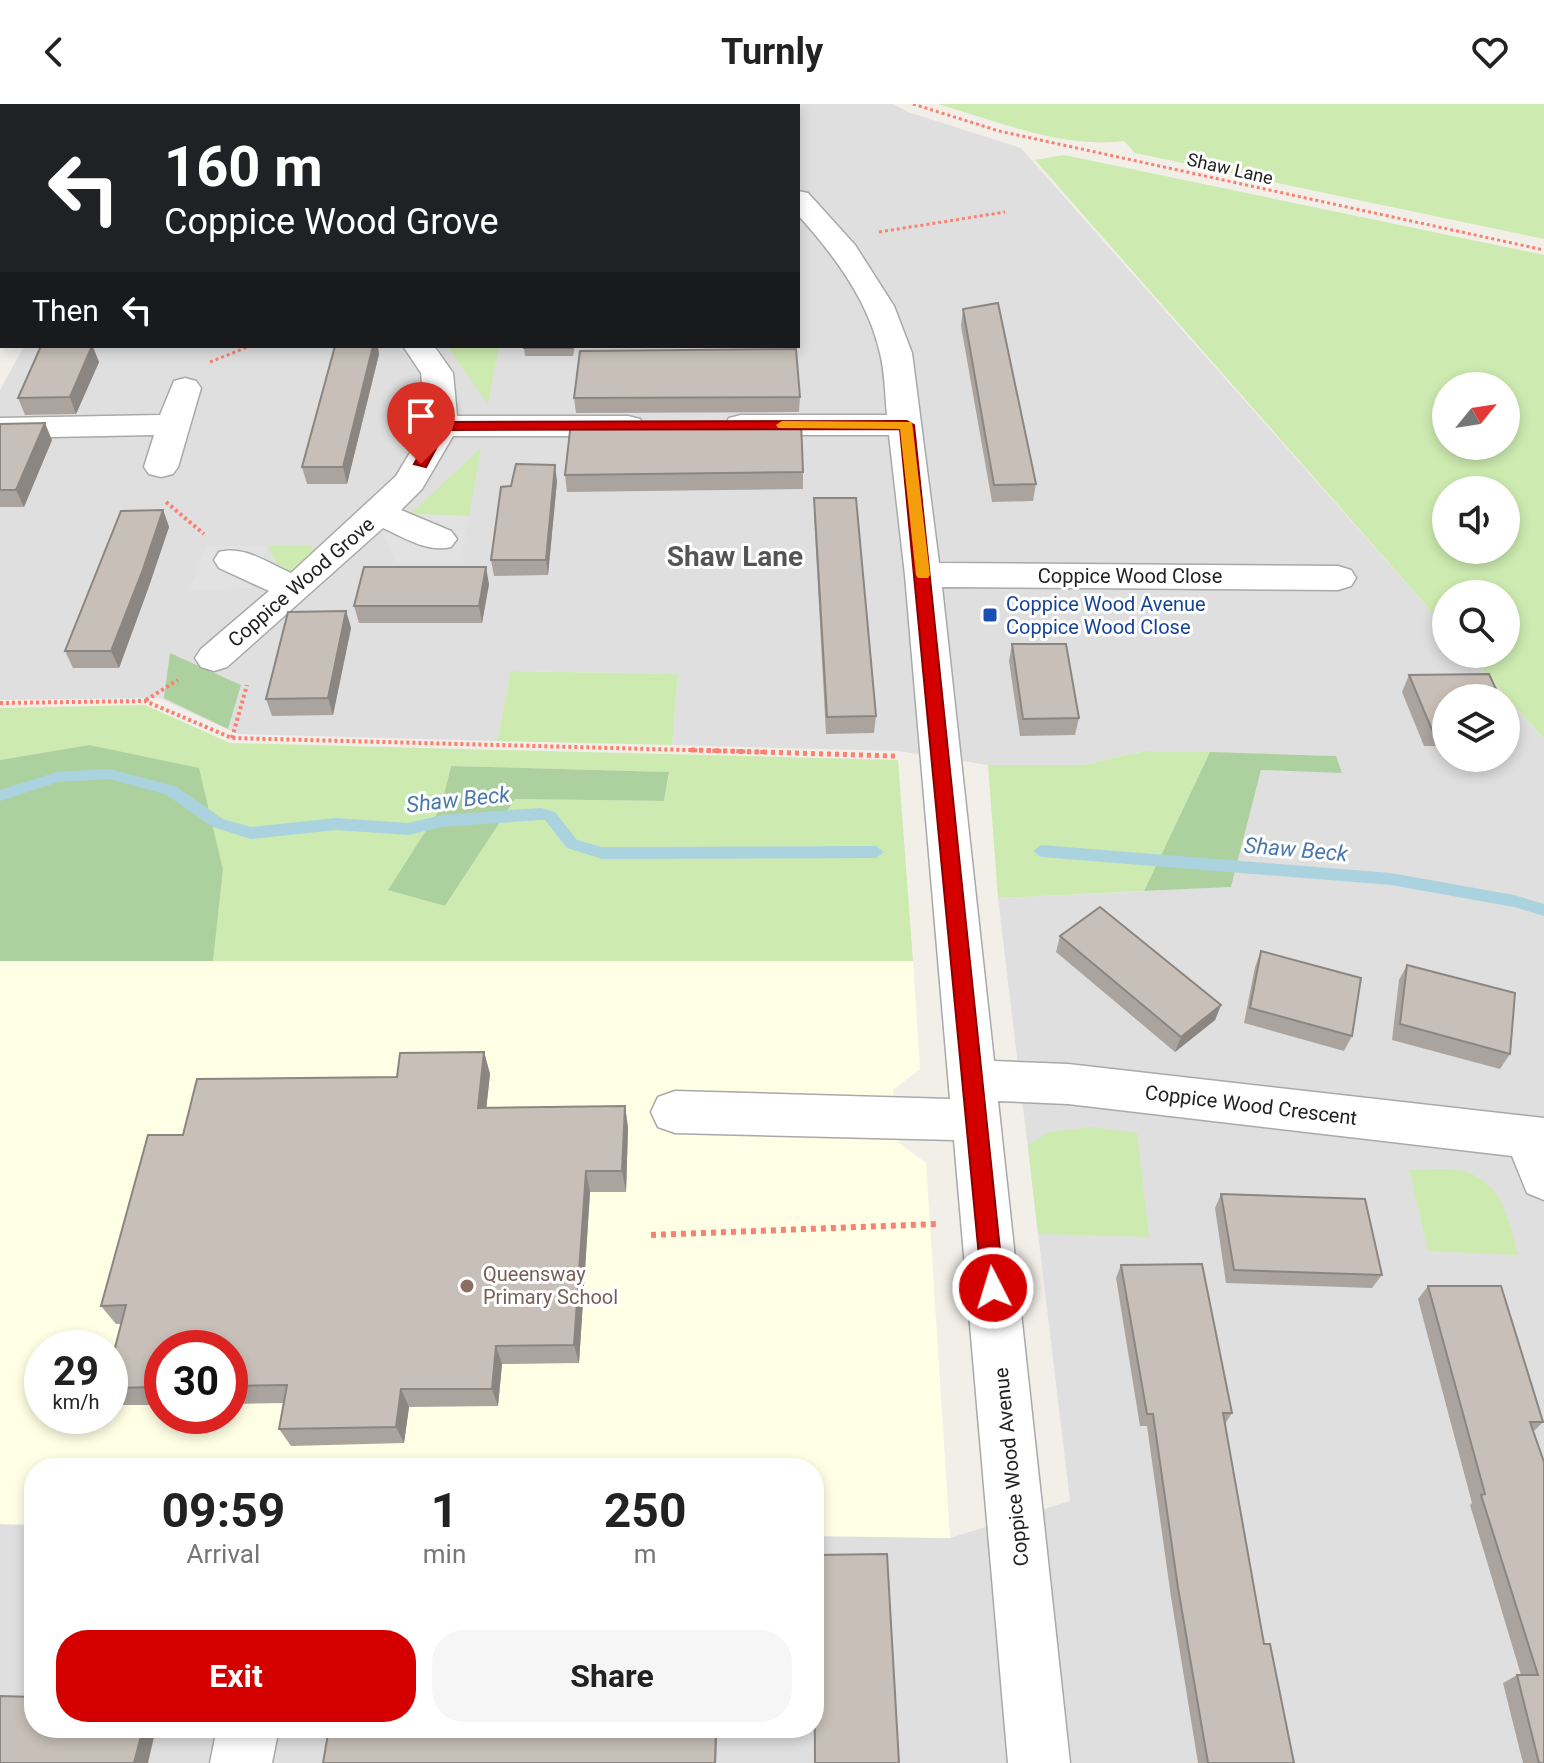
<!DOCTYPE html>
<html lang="en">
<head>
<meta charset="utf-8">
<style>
  body { margin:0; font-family:Roboto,sans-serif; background:#f6f6f6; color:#222; height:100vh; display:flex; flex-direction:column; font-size:30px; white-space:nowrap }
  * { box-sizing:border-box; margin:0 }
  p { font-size:26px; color:#767676 }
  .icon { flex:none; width:44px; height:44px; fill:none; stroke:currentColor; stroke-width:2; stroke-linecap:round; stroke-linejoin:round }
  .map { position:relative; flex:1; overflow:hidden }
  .drawer { position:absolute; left:24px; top:1354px; width:800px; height:280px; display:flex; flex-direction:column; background:#fff; border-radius:32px; box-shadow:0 4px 12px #0003 }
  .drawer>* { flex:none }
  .banner { position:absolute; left:0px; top:0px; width:800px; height:244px; box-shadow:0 4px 12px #0003; background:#202124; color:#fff; overflow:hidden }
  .needle { width:52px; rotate:60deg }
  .controls { position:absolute; left:1432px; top:268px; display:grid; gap:16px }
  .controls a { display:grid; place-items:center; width:88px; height:88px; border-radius:50%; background:#fff; box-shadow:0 4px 12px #0003; font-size:40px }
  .speed { position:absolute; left:24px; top:1226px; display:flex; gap:16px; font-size:40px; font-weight:700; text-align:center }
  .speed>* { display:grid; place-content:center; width:104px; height:104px; border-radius:50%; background:#fff; box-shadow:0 4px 12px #0003; line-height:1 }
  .speed small { font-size:20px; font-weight:400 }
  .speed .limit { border:12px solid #d22; background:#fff; color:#111 }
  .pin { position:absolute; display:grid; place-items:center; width:68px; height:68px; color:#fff; margin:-82px -34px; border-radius:50% 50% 50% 0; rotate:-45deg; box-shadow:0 0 8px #0007 }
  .pin .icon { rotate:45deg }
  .me { position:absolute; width:88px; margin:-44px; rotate:355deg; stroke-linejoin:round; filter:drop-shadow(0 0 6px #0008) }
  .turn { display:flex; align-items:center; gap:28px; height:168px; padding:0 32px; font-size:36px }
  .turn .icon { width:104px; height:104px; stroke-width:2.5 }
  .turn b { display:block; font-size:56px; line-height:68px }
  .then { display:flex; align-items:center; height:76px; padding:0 32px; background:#0003; gap:16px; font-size:30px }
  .eta { display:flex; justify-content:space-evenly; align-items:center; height:136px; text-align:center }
  .eta b { font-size:48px; font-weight:700; line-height:56px }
  .button { display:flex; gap:16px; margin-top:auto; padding:16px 32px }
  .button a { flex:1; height:92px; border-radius:32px; background:#d40000; color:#fff; font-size:32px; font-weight:700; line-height:92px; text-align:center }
  .button a+a { background:#f6f6f6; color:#222 }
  header { display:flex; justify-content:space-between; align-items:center; height:104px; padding:0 32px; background:#fff; font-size:36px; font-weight:700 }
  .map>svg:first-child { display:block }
  .residential { fill:#e0dfdf; fill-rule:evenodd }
  .education { fill:#ffffe5; fill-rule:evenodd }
  .grass { fill:#cdebb0; fill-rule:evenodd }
  .forest { fill:#add19e }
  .parking { fill:#e2e2e2 }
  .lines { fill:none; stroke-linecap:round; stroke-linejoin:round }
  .stream { fill:#aad3df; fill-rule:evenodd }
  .minor-casing { stroke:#a9a9a9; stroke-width:3 }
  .path-far3 { stroke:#fa8072; stroke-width:3; stroke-dasharray:3 3; stroke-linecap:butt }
  .path-far2 { stroke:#fa8072; stroke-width:4; stroke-dasharray:3 3; stroke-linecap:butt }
  .path-far1 { stroke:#fa8072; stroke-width:5; stroke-dasharray:4 4; stroke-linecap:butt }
  .path { stroke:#fa8072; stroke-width:6; stroke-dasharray:5 5; stroke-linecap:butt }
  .minor { fill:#fff; fill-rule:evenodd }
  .wall { fill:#aba49e }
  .shaded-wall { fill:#8b8681 }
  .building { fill:#c7bfb8; stroke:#8b8681; stroke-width:2 }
  .route { fill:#d40000; stroke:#8a0000; stroke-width:2 }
  .slow { fill:#f59e0b }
  .transit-dot { fill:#1a4fb4; stroke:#fff; stroke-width:3 }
  .education-dot { fill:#8d6e63; stroke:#fff; stroke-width:3 }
  .labels { text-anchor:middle; stroke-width:6; stroke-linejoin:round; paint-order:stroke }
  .far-street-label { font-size:18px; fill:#222; stroke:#fff }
  .street-label { font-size:20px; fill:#222; stroke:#fff }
  .transit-label { font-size:20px; fill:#164399; stroke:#fff; text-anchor:start }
  .education-label { font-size:20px; fill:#785e54; stroke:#fff; text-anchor:start }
  .water-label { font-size:22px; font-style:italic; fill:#4a7aab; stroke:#fff }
  .district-label { font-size:28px; font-weight:bold; fill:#555; stroke:#fff }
</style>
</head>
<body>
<header><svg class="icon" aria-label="back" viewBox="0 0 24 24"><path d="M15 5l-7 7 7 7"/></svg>Turnly<svg class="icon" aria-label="heart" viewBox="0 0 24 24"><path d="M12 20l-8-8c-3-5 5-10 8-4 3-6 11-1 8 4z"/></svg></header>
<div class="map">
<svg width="1544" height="1659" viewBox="0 0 1544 1659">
  <rect width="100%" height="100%" fill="#f2efe9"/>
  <path class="residential" d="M 142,0 L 893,0 L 908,8 L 1021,44 L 1446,524 L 1446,550 L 1469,550 L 1544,635 L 1544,1659 L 0,1659 L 0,1420 L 34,1421 L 34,1624 L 814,1624 L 814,1432 L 950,1434 L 1070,1397 L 998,794 L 1231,783 L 1261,666 L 1342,668 L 1335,652 L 1145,647 L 1082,661 L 988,661 L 898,647 L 672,641 L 678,570 L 512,567 L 497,637 L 238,630 L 159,594 L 0,596 L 0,286 L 24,242 L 798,242 L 798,2 ZM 1446,594 L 1506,594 L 1506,654 L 1446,654 Z"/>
  <path class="education" d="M 0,857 L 913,857 L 920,965 L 893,986 L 899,1039 L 926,1059 L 950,1434 L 814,1432 L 814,1364 L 34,1364 L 34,1421 L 0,1420 ZM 42,1244 L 110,1244 L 110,1312 L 42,1312 ZM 162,1244 L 230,1244 L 230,1312 L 162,1312 Z"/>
  <g class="grass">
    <path d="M 938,0 L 1544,0 L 1544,135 L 1135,49 L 1124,37 C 1063,45 997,17 938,0 Z"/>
    <path d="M 1064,51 L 1544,151 L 1544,635 L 1469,550 L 1506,550 L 1506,490 L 1446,490 L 1446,524 L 1035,56 ZM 1446,282 L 1506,282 L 1506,342 L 1446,342 ZM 1446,386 L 1506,386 L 1506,446 L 1446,446 Z"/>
    <polygon points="499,242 488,300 448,244"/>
    <polygon points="481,344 469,412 410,410"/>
    <polygon points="268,442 310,442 317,447 290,469 279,464"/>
    <polygon points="511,567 678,570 672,641 497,637"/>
    <path d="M 145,601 L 230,639 L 898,656 L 913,857 L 213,857 L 223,766 L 89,641 L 0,656 L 0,604 ZM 451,662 L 669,668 L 669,669 L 664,697 L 515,695 L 445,802 L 389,785 L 441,703 Z"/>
    <polygon points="1145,647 1210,648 1144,787 998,794 988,661 1082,661"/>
    <polygon points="1091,1023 1137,1029 1149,1133 1038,1130 1028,1041 1049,1028"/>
    <path d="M 1409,1065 C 1426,1066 1450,1063 1466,1068 C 1504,1080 1509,1119 1518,1151 L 1428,1147 Z"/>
  </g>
  <g class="forest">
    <polygon points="170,549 241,581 228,625 164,594"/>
    <polygon points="89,641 199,664 223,766 213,857 0,857 0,656"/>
    <polygon points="1210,648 1336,652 1342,669 1261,666 1231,783 1144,787"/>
    <polygon points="451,662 669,668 664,697 515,695 445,802 388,786 441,703"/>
  </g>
  <g class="parking">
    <polygon points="410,410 469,412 461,457 395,458 384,433"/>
    <polygon points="206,442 268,442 250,484 190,486"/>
  </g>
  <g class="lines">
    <g class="stream">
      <polygon points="109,665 175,682 223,715 251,723 336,714 408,719 442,711 541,704 555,708 577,736 602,743 876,742 884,748 876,754 602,755 567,744 545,716 541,716 442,723 408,731 336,726 251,735 213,723 165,690 109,675 58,678 0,697 0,686 57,668"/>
      <polygon points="1041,741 1391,769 1514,791 1544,800 1544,812 1514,803 1391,781 1041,753 1033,747"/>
    </g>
    <g class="minor-casing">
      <g id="minor">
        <polygon points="85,0 111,0 84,2"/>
        <polygon points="266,0 292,0 265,2"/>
        <polygon points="657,0 684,0 686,2 659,2"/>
        <path d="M 798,87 L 808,89 L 855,141 L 894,202 L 912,249 L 939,459 L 1338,462 L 1351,466 L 1356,474 L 1351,482 L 1338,486 L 942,483 L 994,957 L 1068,960 L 1544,1014 L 1544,1096 L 1527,1089 L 1512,1052 L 1068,1000 L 998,997 L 1070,1659 L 1008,1659 L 954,1036 L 675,1029 L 658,1023 L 651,1008 L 658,993 L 675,987 L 950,995 L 905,471 L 889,331 L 741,331 L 729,328 L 725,321 L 729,314 L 741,311 L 887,311 C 885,291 885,269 880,249 C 868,196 834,151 798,111 Z"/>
        <polygon points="2,176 2,197 0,198 0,177"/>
        <path d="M 403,242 L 434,242 L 453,269 L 457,312 L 628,312 L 640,315 L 644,322 L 640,329 L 628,332 L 453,332 L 422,385 L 401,406 L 451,427 L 457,435 L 451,443 C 428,449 405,434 383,424 L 227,563 L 214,567 L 201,563 L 195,554 L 201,545 L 269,487 L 219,464 L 214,456 L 219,448 C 244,441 268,459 291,469 L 396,372 L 426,322 L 421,269 Z"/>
        <polygon points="185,274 196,277 201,284 178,363 173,370 161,373 149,370 144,363 154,331 0,334 0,314 160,311 174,277"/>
        <polygon points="217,1624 279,1624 272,1659 210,1659"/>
      </g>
    </g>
    <g class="path-far3">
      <polyline points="913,0 999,27 1544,146"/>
      <polyline points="879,128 1005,108"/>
      <polyline points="210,258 250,242"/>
    </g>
    <g class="path-far2">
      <polyline points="166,398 204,430"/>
      <polyline points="146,596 178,576"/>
      <polyline points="0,599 145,597 232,634 764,648"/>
      <polyline points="232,634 247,581"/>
    </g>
    <polyline class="path-far1" points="691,646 895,652"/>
    <polyline class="path" points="651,1131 937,1120"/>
    <use href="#minor" class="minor"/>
  </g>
  <g class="wall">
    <polygon points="535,0 624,0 620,2 540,2"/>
    <polygon points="963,205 1036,380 1033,397 992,398 961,222"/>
    <polygon points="41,242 93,242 99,258 76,310 25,311 18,294"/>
    <polygon points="575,242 573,252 525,252 524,244"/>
    <polygon points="379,250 347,380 307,380 302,363"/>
    <polygon points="800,293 799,308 576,309 574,294"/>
    <polygon points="0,320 52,336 24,403 0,403"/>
    <polygon points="803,368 803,385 567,388 565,371"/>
    <polygon points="557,377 548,471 494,472 491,456 511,382"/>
    <polygon points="814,394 876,612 874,629 826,630 814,411"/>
    <polygon points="163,406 169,423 148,485 119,564 73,564 65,547"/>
    <polygon points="489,480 482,519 359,519 354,502"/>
    <polygon points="346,507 351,524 333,611 272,612 266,595"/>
    <polygon points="1012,540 1079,614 1075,631 1020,632 1009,557"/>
    <polygon points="1409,571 1446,594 1446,642 1424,642 1402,588"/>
    <polygon points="1506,607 1514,624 1506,639"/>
    <polygon points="1060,832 1221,901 1215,916 1175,948 1056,848"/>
    <polygon points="1261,847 1352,932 1344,947 1244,919 1255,863"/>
    <polygon points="1407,861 1510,950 1500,965 1392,936 1399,876"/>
    <polygon points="484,948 490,970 486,1004 625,1002 628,1024 626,1088 590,1088 579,1259 502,1260 498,1302 409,1303 404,1339 291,1342 279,1325 284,1299 230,1300 230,1244 162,1244 162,1301 120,1301 110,1290 110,1263 121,1220 116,1220 101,1202 183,1031"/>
    <polygon points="1221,1090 1382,1171 1372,1184 1226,1179 1215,1104"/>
    <polygon points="1121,1161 1232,1309 1225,1320 1264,1540 1294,1659 1198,1659 1171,1493 1147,1322 1140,1322 1116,1174"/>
    <polygon points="1428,1182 1543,1318 1534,1327 1544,1659 1523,1659 1503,1579 1517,1571 1521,1571 1470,1401 1472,1399 1418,1195"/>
  </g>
  <g class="shaded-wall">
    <polygon points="595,0 624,0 620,2 591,2"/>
    <polygon points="92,242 99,258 76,310 70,293"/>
    <polygon points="373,242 378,242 379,250 347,380 343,363"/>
    <polygon points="45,319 52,336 24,403 16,386"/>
    <polygon points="555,361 557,377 548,471 546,456"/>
    <polygon points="163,406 169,423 148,485 119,564 111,547"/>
    <polygon points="486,463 489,480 482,519 479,502"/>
    <polygon points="346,507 351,524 333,611 328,594"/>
    <polygon points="1221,901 1215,916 1175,948 1181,933"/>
    <polygon points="484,948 490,970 484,1026 478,1004"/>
    <polygon points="625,1002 628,1024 626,1088 622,1067"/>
    <polygon points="586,1067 590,1088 579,1259 574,1241"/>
    <polygon points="496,1242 502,1260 498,1302 492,1285"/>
    <polygon points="401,1285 409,1303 404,1339 396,1323"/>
    <polygon points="143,1624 156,1624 148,1659 134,1659"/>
    <polygon points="716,1624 717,1624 716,1659 715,1659"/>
  </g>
  <g class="building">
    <polygon points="282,0 480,0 480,2 281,2"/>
    <polygon points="575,0 595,0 591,2 580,2"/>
    <polygon points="998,199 1036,380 994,381 963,205"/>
    <polygon points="41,242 92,242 70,293 18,294"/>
    <polygon points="335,242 373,242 343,363 302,363"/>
    <polygon points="524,242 573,242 572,244 524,244"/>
    <polygon points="796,245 800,293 574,294 580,247"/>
    <polygon points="801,317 803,368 565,371 571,318"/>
    <polygon points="45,319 16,386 0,386 0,320"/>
    <polygon points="516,360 555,361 546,456 491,456 501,383 511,382"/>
    <polygon points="814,394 856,394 876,612 827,613"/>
    <polygon points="163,406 142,468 111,547 65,547 121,407"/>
    <polygon points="364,463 486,463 479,502 354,502"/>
    <polygon points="346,507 328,594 266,595 288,508"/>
    <polygon points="1012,540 1066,540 1079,614 1023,615"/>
    <polygon points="1489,570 1500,594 1446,594 1446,626 1432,626 1409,571"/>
    <polygon points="1506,607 1514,624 1506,624"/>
    <polygon points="1100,803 1221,901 1181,933 1060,832"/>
    <polygon points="1261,847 1361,874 1352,932 1250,904"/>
    <polygon points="1407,861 1515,889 1510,950 1400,920"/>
    <polygon points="484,948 478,1004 625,1002 622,1067 586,1067 574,1241 496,1242 492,1285 401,1285 396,1323 279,1325 287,1281 230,1282 230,1244 162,1244 162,1283 110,1284 110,1263 126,1201 101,1202 148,1031 183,1031 197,975 397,973 400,949"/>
    <polygon points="1221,1090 1365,1095 1382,1171 1234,1166"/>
    <polygon points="1202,1160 1232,1309 1223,1309 1264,1540 1270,1540 1294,1659 1208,1659 1178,1484 1153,1310 1147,1310 1121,1161"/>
    <polygon points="1428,1182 1501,1182 1543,1318 1530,1318 1544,1358 1544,1659 1539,1659 1517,1571 1538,1571 1481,1391 1485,1390"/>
    <polygon points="887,1450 899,1659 815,1659 814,1451"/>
    <polygon points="0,1592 34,1593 34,1624 143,1624 134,1659 0,1659"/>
    <polygon points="329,1624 716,1624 715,1659 323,1659"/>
  </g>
  <polygon class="route" points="907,317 914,321 1004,1184 1001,1191 993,1194 986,1191 982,1184 900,325 446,326 426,363 414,360 435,322 442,318"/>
  <polygon class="slow" points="782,317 912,318 930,471 928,474 918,474 916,471 900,325 778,324 776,321"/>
  <rect class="transit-dot" x="982" y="503" width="16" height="16" rx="4"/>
  <circle class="education-dot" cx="467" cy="1182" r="8"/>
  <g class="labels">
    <g class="far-street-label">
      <text transform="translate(1230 65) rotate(13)" y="6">Shaw Lane</text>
    </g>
    <g class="street-label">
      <text x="1130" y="479">Coppice Wood Close</text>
      <text transform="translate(301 478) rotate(-41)" y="7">Coppice Wood Grove</text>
      <text transform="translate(1251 1001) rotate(7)" y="7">Coppice Wood Crescent</text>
      <text transform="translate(1011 1363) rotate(-96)" y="7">Coppice Wood Avenue</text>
    </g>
    <g class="transit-label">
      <text x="1006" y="507">Coppice Wood Avenue<tspan x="1006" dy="23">Coppice Wood Close</tspan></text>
    </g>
    <g class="education-label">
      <text x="483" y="1177">Queensway<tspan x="483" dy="23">Primary School</tspan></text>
    </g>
    <g class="water-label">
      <text transform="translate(458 695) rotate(-6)" y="8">Shaw Beck</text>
      <text transform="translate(1296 745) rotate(5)" y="8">Shaw Beck</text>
    </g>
    <g class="district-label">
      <text x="735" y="462">Shaw Lane</text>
    </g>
  </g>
</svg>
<div class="controls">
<a><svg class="needle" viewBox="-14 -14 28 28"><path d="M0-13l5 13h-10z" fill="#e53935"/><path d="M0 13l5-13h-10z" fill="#767676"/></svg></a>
<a><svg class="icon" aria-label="sound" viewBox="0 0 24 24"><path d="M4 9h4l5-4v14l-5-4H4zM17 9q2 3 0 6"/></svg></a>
<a><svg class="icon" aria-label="search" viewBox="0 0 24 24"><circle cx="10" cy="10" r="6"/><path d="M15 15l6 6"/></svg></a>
<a><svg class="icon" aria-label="layers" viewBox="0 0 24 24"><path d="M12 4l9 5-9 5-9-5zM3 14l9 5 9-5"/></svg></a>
</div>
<div class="speed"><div>29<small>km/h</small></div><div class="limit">30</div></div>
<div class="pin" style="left:421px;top:360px;background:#d93025"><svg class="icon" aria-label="arrive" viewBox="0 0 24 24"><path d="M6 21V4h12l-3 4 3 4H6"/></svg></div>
<svg class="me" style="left:993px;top:1184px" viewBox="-20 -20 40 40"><circle r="17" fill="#d40000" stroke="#fff" stroke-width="3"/><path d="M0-11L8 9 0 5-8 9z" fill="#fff"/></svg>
<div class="banner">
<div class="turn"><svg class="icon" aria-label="left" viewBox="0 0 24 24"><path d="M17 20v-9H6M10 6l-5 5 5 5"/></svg><div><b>160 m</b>Coppice Wood Grove</div></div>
<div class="then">Then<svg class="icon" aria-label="left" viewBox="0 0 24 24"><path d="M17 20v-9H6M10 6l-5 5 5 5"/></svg></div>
</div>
<section class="drawer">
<div class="eta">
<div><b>09:59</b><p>Arrival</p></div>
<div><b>1</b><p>min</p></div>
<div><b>250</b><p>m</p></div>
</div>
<div class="button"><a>Exit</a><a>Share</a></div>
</section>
</div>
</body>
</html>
